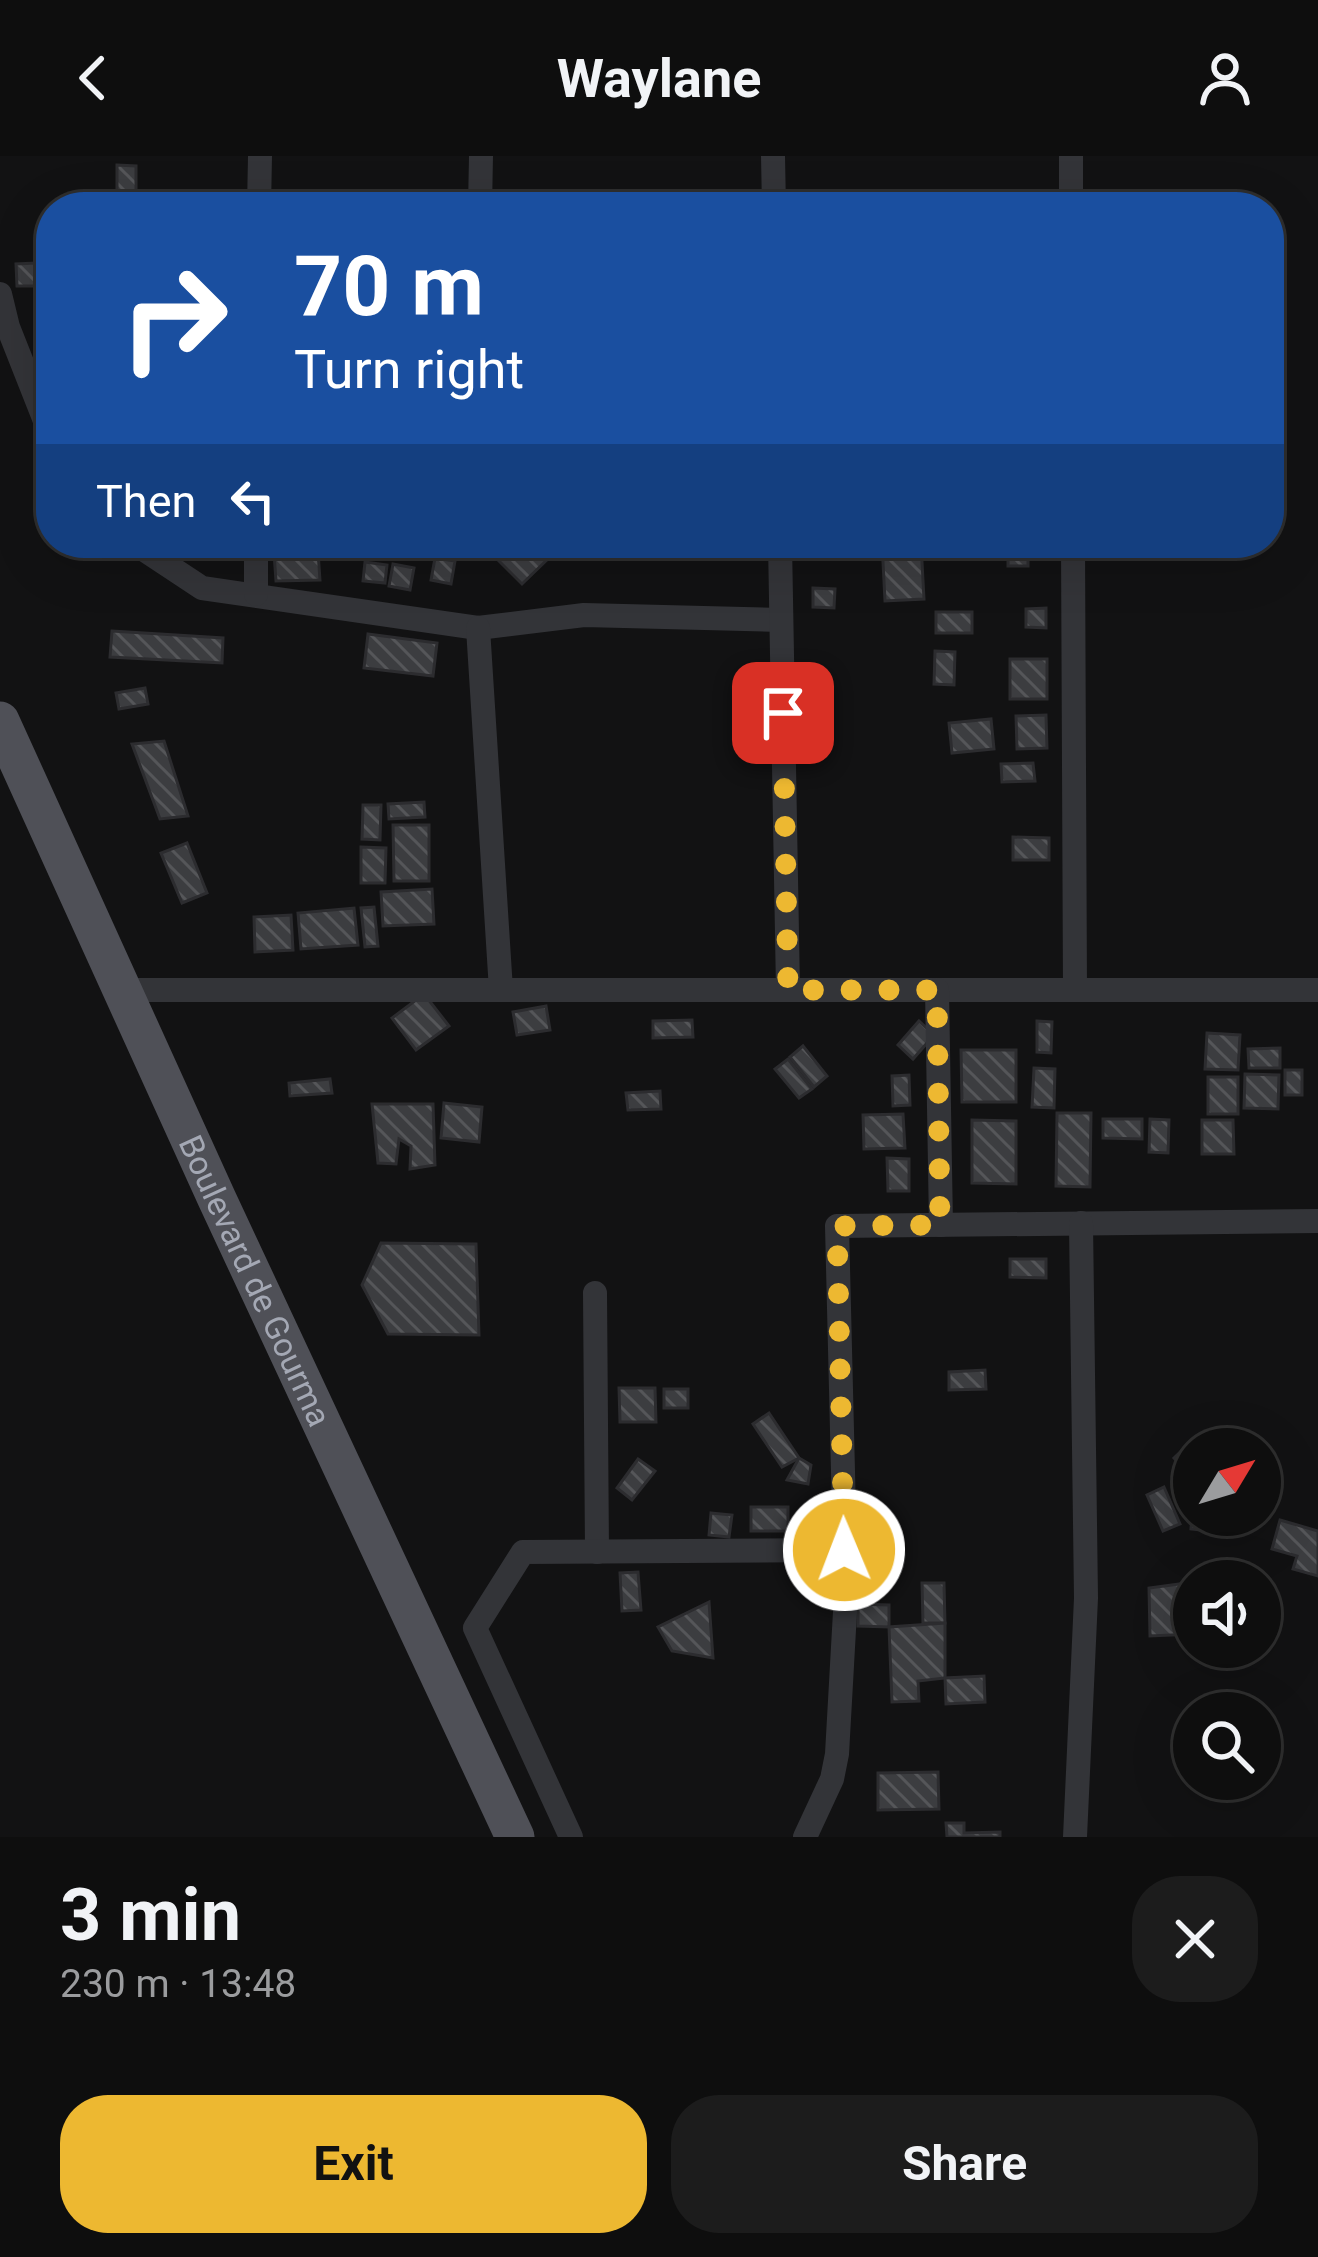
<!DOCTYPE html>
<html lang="en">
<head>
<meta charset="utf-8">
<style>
  body { margin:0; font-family:Roboto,sans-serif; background:#1c1c1c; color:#f1f3f6; height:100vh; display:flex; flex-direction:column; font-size:45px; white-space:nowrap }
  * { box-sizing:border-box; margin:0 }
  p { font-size:39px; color:#9b9c9e }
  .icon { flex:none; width:66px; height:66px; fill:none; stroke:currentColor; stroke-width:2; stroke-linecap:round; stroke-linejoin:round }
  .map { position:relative; height:1681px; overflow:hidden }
  .sheet { display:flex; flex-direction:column; background:#0e0e0e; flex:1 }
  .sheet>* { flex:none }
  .hud { position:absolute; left:36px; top:36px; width:1248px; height:366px; border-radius:48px; box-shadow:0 12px 48px #0002,0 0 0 3px #2e2e2e; background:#1a4fa0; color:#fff; overflow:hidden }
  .needle { width:78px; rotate:52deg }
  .fabs { position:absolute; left:1173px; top:1272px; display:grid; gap:24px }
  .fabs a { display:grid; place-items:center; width:108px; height:108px; border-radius:50%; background:#0e0e0e; box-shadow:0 12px 48px #0002,0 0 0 3px #2e2e2e; font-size:60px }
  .pin { position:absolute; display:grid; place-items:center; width:102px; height:102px; color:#fff; margin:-51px; border-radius:24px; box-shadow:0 6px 18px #0006 }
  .me { position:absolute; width:132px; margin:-66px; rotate:359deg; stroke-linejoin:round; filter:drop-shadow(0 0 9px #0008) }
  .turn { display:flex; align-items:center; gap:42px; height:252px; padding:0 60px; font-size:54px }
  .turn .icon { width:156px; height:156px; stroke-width:2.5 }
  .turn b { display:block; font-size:84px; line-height:102px }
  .then { display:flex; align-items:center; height:114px; padding:0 60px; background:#0003; gap:24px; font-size:45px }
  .round { display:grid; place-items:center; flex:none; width:126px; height:126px; border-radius:48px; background:#1c1c1c }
  .headline { display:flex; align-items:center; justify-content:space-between; height:204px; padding:0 60px }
  h1 { font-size:72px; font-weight:700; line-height:90px }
  .button { display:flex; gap:24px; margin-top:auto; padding:24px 60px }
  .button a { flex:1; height:138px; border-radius:48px; background:#edb831; color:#111; font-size:48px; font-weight:700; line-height:138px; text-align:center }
  .button a+a { background:#1c1c1c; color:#f1f3f6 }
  header { display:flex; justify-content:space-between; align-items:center; height:156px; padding:0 60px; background:#0e0e0e; font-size:54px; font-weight:700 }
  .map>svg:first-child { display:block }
  .building { fill:url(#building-back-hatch); stroke:#2c2c2f; stroke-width:3 }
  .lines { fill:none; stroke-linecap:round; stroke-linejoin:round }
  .minor { stroke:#333438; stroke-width:24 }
  .primary { stroke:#4f5057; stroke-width:39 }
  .route { stroke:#edb831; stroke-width:21; stroke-dasharray:0 37.8 }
  .labels { text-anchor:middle; stroke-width:12; stroke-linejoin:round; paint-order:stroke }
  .street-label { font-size:33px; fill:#a4a8b4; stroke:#0d0d0e }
</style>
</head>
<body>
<header><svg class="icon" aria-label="back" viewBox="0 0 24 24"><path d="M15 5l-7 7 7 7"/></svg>Waylane<svg class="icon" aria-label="person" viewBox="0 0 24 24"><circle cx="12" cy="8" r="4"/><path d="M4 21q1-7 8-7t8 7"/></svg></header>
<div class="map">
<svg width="1318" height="1681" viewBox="0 0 1318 1681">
  <defs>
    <pattern id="building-back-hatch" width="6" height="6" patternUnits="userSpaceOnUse" patternTransform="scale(3)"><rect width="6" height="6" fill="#3c3d40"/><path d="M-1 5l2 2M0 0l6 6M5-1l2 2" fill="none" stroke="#555659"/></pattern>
  </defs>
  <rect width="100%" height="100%" fill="#121213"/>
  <g class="building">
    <polygon points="117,9 136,10 136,50 117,49"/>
    <polygon points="35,107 36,130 17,130 16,108"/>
    <polygon points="491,387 539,387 551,400 522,428 486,392"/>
    <polygon points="882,387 921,387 924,443 885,445"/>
    <rect x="1008" y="387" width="20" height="23"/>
    <polygon points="318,395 320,424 276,425 274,397"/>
    <polygon points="435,402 455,405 451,428 431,424"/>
    <polygon points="365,406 387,409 385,427 363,425"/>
    <polygon points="393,408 414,412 410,434 389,430"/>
    <polygon points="813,432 835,433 834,452 813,451"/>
    <polygon points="1046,452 1046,472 1026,471 1026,453"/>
    <rect x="936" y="456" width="36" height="21"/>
    <polygon points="112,475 223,482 222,507 110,501"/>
    <polygon points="368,478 437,487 433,520 364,512"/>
    <polygon points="935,495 955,496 954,529 934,528"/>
    <rect x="1010" y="503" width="37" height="40"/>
    <polygon points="145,532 148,548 119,553 116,537"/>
    <polygon points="1046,559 1047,592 1017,593 1016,560"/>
    <polygon points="991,563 994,593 952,597 949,567"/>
    <polygon points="164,585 188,660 160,663 132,588"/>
    <polygon points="1033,607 1035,625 1002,626 1001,608"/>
    <polygon points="424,646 425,661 389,663 388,648"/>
    <polygon points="363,649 381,649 380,684 362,683"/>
    <polygon points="393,669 429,669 429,725 394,725"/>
    <polygon points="1013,681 1049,682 1049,704 1013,704"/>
    <polygon points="187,687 207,737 182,747 161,697"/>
    <polygon points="361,691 386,692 385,727 361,727"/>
    <polygon points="432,733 434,768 383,770 381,736"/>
    <polygon points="374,751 378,790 365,791 361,752"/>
    <polygon points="354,752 358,789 301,793 298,757"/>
    <polygon points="291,759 293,794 255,796 254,761"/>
    <polygon points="424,838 449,870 416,894 392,862"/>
    <polygon points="546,850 550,874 517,879 513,856"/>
    <polygon points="692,864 693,881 653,882 653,865"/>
    <polygon points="919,865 934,879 913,903 898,889"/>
    <polygon points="1037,865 1052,866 1051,897 1037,896"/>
    <polygon points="1207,877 1240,879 1238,914 1205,913"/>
    <polygon points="803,890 827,920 814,931 790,901"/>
    <polygon points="1280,892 1280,912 1249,912 1248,893"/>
    <polygon points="961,894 1016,894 1016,946 962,946"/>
    <polygon points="788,903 812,933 799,942 775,913"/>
    <polygon points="1034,912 1055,913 1054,952 1032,951"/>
    <rect x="1285" y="914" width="17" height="25"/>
    <polygon points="1245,918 1279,919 1278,953 1244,952"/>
    <polygon points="909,919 910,949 893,950 892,920"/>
    <rect x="1208" y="921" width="30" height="37"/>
    <polygon points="330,923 332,937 290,940 289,927"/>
    <polygon points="660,935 661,953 628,954 626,937"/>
    <polygon points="444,947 482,951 479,986 441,982"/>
    <polygon points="372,948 433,948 435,1009 410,1013 411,990 399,983 396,1008 378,1007"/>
    <polygon points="1057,957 1091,957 1090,1031 1056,1030"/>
    <polygon points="903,958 905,992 864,993 863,959"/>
    <polygon points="1103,963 1142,963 1142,983 1103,982"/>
    <polygon points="1150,963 1169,964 1168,997 1149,996"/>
    <polygon points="972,964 1016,965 1016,1028 972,1027"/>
    <polygon points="1202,964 1233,964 1234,998 1202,998"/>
    <polygon points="887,1002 909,1003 909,1035 888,1035"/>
    <polygon points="381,1087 476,1088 479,1179 388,1178 362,1129"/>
    <polygon points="1010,1103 1046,1103 1046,1122 1010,1121"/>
    <polygon points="985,1214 986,1233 949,1234 949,1216"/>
    <polygon points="619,1232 655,1232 656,1266 620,1266"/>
    <rect x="664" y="1233" width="24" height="19"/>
    <polygon points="769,1257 799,1302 782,1311 753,1268"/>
    <polygon points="1197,1280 1208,1291 1194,1293 1194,1305 1185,1313 1174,1302"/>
    <polygon points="799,1302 811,1309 808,1328 787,1324"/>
    <polygon points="638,1303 655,1315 632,1344 617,1332"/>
    <polygon points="1164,1331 1180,1368 1163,1375 1147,1339"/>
    <rect x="751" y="1351" width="37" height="24"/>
    <polygon points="711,1357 732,1359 729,1381 709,1379"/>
    <polygon points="1192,1357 1230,1359 1229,1377 1191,1373"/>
    <polygon points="1280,1364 1318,1375 1318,1420 1293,1413 1297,1400 1272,1393"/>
    <polygon points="638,1416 641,1454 622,1455 620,1417"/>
    <polygon points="1194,1426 1194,1478 1150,1480 1149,1432"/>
    <polygon points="922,1427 944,1427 945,1467 923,1467"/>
    <polygon points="709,1446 713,1502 672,1495 658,1471"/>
    <polygon points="858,1448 889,1449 889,1471 858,1470"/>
    <polygon points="945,1467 945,1522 918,1525 919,1545 892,1546 889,1471"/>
    <polygon points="984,1520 985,1546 946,1548 945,1522"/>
    <polygon points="938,1616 939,1653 878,1654 878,1617"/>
    <polygon points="946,1667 964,1667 964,1677 1000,1676 1000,1681 947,1681"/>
  </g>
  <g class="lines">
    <g class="minor">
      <polyline points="773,0 774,51"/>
      <polyline points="1071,0 1071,51"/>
      <polyline points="259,51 260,0"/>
      <polyline points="480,51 481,0"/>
      <polyline points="0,138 8,171 51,280"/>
      <polyline points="134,387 202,432 478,472 584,459 781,464"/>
      <polyline points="780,387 788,834"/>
      <polyline points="1073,387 1075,834"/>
      <polyline points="256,438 256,387"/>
      <polyline points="478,472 501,834"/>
      <polyline points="123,834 1318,834"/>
      <polyline points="937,834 941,1069"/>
      <polyline points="595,1137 597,1396"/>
      <polyline points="571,1681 475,1472 523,1396 845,1394"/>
      <polyline points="805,1681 832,1623 837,1598 846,1438 837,1070 1318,1065"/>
      <polyline points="1075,1681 1086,1442 1081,1067"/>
    </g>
    <path class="primary" id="s1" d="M 0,565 L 217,1043 L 515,1681"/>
  </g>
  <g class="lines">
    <polyline class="route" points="783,557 788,834 937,834 940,1069 837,1070 844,1394"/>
  </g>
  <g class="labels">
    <g class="street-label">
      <text dy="12" stroke="none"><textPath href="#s1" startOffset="615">Boulevard de Gourma</textPath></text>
    </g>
  </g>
</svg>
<div class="fabs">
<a><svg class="needle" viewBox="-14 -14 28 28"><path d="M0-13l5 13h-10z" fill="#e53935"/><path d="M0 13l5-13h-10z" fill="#9b9c9e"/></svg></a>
<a><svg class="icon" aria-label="sound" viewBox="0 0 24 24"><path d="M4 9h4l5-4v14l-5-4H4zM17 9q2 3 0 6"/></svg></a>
<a><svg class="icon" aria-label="search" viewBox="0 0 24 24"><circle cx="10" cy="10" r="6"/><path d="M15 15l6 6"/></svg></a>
</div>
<div class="pin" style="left:783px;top:557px;background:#d93025"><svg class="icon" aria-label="arrive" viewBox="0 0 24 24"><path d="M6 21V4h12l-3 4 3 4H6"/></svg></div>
<svg class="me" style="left:844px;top:1394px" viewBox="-20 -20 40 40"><circle r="17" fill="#edb831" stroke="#fff" stroke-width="3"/><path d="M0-11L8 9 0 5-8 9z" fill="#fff"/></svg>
<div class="hud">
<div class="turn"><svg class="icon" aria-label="right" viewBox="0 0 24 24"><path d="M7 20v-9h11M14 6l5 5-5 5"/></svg><div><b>70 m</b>Turn right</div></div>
<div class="then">Then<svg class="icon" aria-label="left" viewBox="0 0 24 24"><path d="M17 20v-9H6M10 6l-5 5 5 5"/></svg></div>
</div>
</div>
<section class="sheet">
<div class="headline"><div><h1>3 min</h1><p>230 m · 13:48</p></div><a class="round"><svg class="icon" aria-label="close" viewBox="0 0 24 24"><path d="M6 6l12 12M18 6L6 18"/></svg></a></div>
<div class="button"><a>Exit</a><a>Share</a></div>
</section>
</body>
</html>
